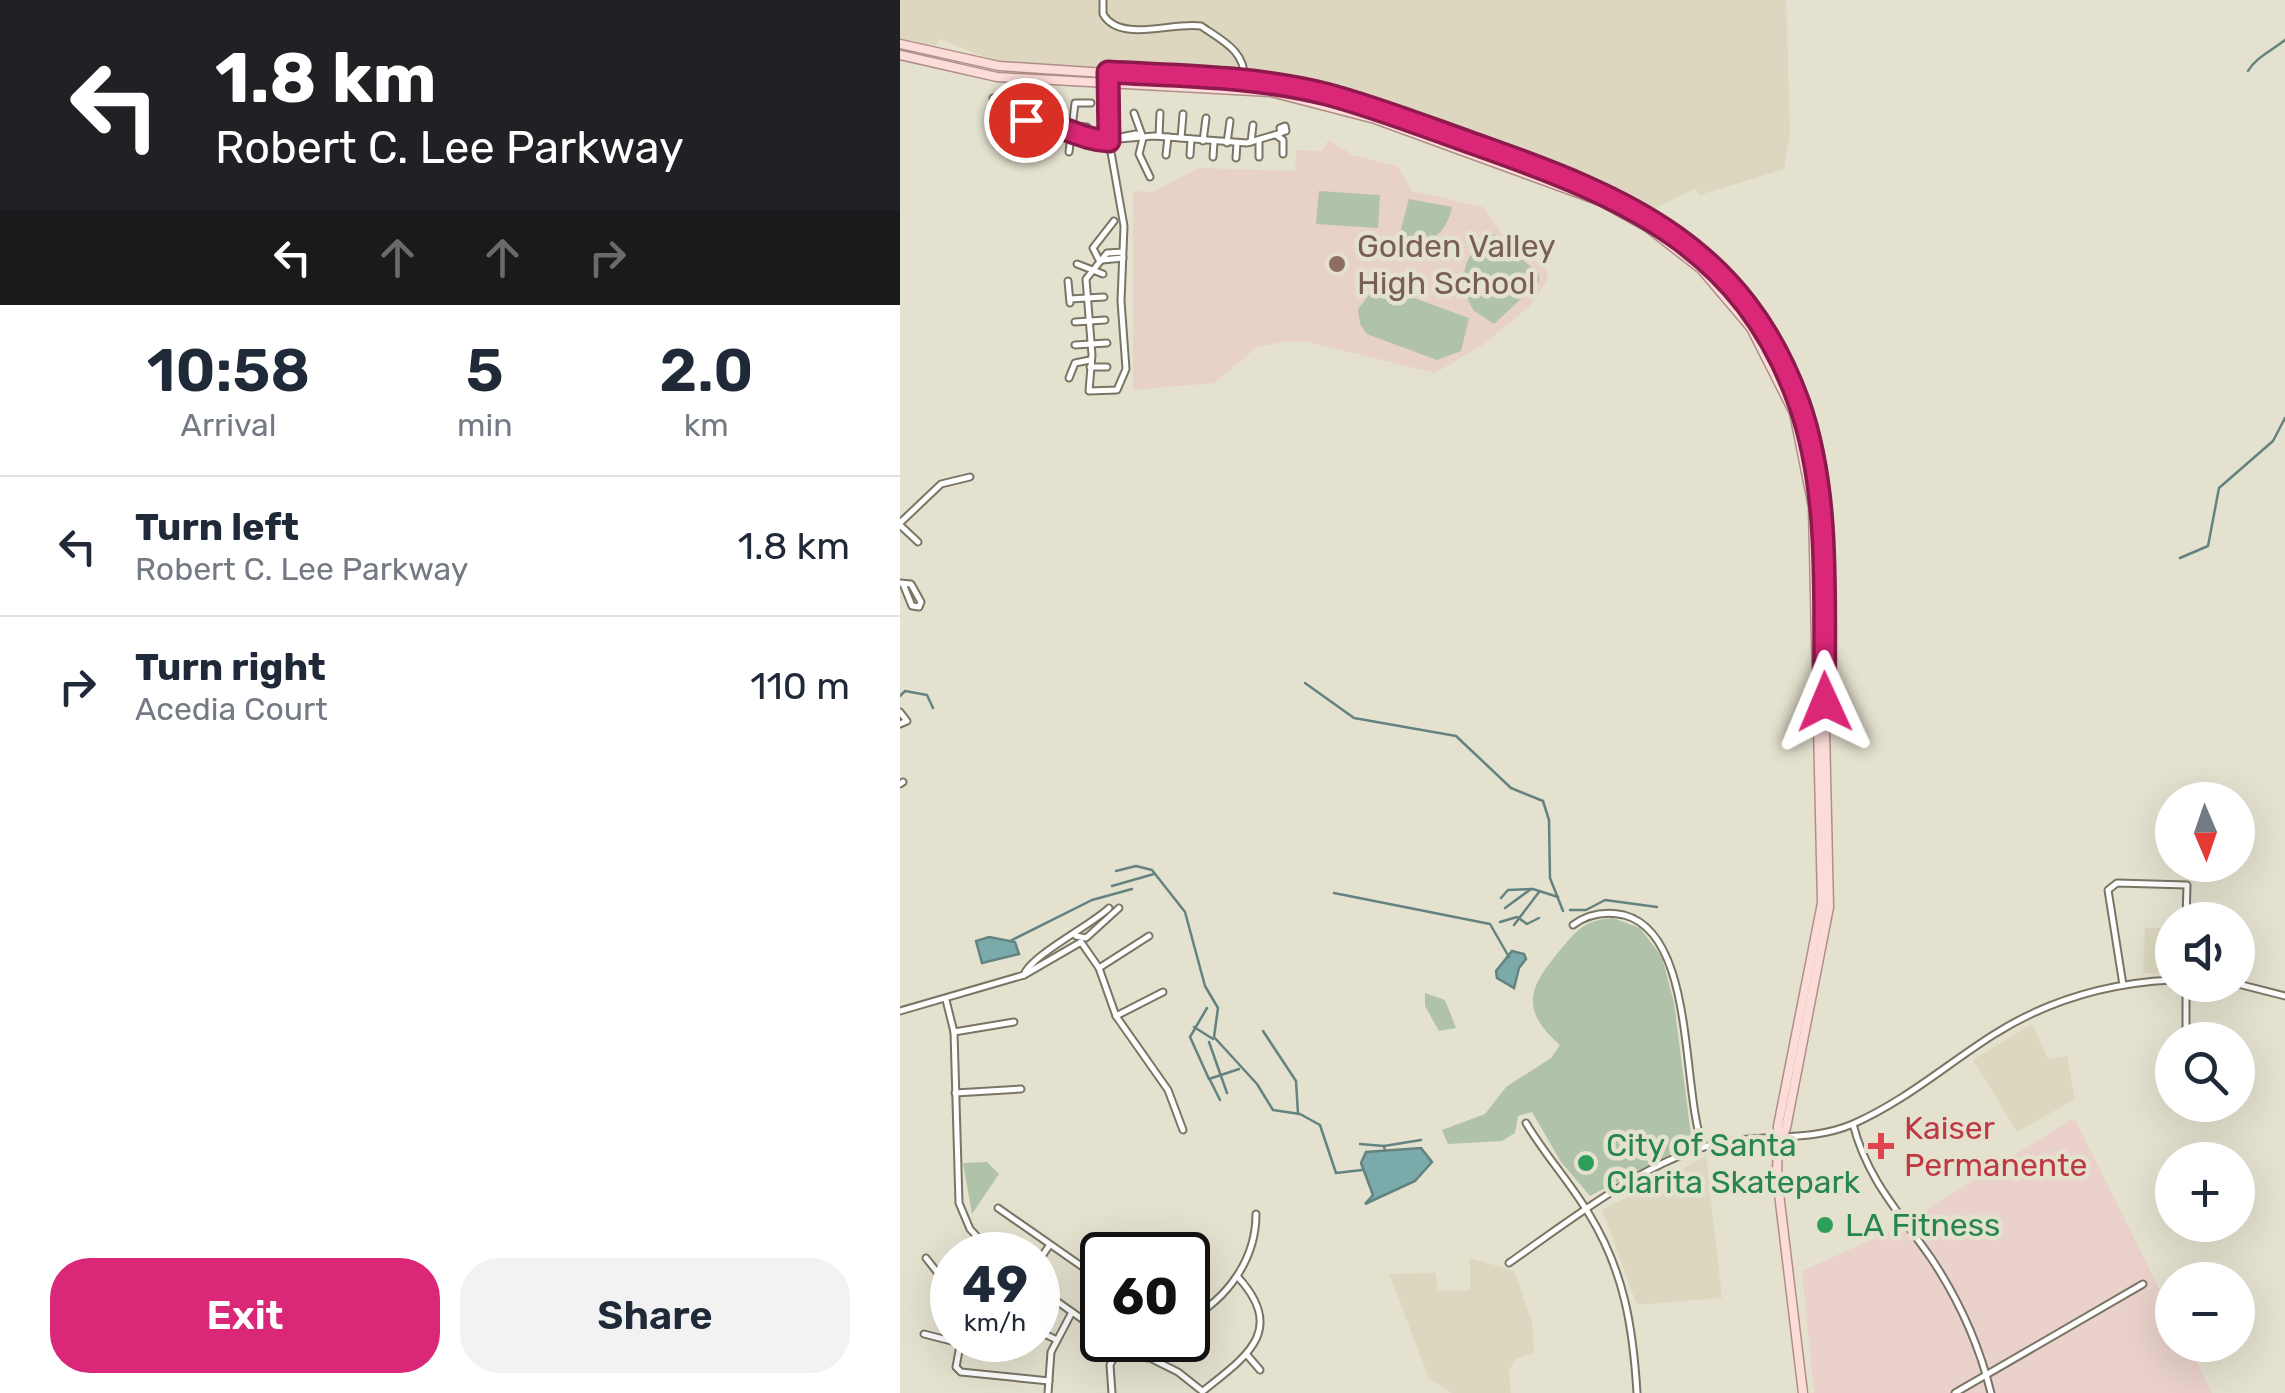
<!DOCTYPE html>
<html lang="en">
<head>
<meta charset="utf-8">
<style>
  body { margin:0; font-family:Rubik,sans-serif; background:#f2f2f3; color:#1f2937; height:100vh; display:flex; flex-direction:column; font-size:38px; white-space:nowrap }
  * { box-sizing:border-box; margin:0 }
  p { font-size:32px; color:#747a83 }
  .icon { flex:none; width:55px; height:55px; fill:none; stroke:currentColor; stroke-width:2; stroke-linecap:round; stroke-linejoin:round }
  .map { position:relative; flex:1; overflow:hidden }
  .drawer { display:flex; flex-direction:column; background:#fff; width:900px }
  .drawer>* { flex:none }
  .top-card { background:#202124; color:#fff; overflow:hidden }
  .needle { width:65px; rotate:178deg }
  .tools { position:absolute; left:1255px; top:782px; display:grid; gap:20px }
  .tools a { display:grid; place-items:center; width:100px; height:100px; border-radius:50%; background:#fff; box-shadow:0 10px 40px #0002; font-size:50px }
  .speed { position:absolute; left:30px; top:1232px; display:flex; gap:20px; font-size:50px; font-weight:700; text-align:center }
  .speed>* { display:grid; place-content:center; width:130px; height:130px; border-radius:50%; background:#fff; box-shadow:0 10px 40px #0002; line-height:1 }
  .speed small { font-size:25px; font-weight:400 }
  .speed .limit { border:5px solid #111; border-radius:15px; background:#fff; color:#111 }
  .pin { position:absolute; display:grid; place-items:center; width:85px; height:85px; color:#fff; margin:-42px; border:5px solid #fff; border-radius:50%; box-shadow:0 2px 10px #0007 }
  .me { position:absolute; width:110px; margin:-55px; rotate:359deg; stroke-linejoin:round; filter:drop-shadow(0 0 8px #0008) }
  .turn { display:flex; align-items:center; gap:35px; height:210px; padding:0 50px; font-size:45px }
  .turn .icon { width:130px; height:130px; stroke-width:2.5 }
  .turn b { display:block; font-size:70px; line-height:85px }
  .lanes { display:flex; align-items:center; height:95px; padding:0 50px; background:#0003; justify-content:center; gap:50px; direction:ltr }
  .lanes .off { opacity:.35 }
  .eta { display:flex; justify-content:space-evenly; align-items:center; height:170px; text-align:center }
  .eta b { font-size:60px; font-weight:600; line-height:70px }
  .action { display:flex; gap:20px; margin-top:auto; padding:20px 50px }
  .action a { flex:1; height:115px; border-radius:40px; background:#db2777; color:#fff; font-size:40px; font-weight:600; line-height:115px; text-align:center }
  .action a+a { background:#f2f2f3; color:#1f2937 }
  ul { padding:0; list-style:none }
  li { display:flex; align-items:center; gap:30px; height:140px; padding:0 50px; border-top:2px solid #e0e1e3 }
  li div { flex:1 }
  li b { display:block; font-size:38px }
  li em { font-style:normal }
  main { display:flex; flex:1; min-height:0 }
  .map>svg:first-child { display:block }
  .commercial { fill:#ead1cb }
  .built { fill:#dcd7be }
  .education { fill:#e8d2c5 }
  .green { fill:#b1c2ab }
  .water { fill:#7baaaa; stroke:#638381; stroke-width:2.5 }
  .lines { fill:none; stroke-linecap:round; stroke-linejoin:round }
  .stream { stroke:#638381; stroke-width:2.5 }
  .minor-casing { stroke:#797565; stroke-width:9 }
  .major-casing { stroke:#b18e88; stroke-width:11 }
  .minor { stroke:#fff; stroke-width:5 }
  .major { stroke:#fcdcd9; stroke-width:8 }
  .route-casing { stroke:#8e194d; stroke-width:25 }
  .route { stroke:#db2777; stroke-width:18 }
  .education-dot { fill:#8d6e63; stroke:#e5e1cf; stroke-width:4 }
  .health-dot { fill:#e0444e; stroke:#e5e1cf; stroke-width:4 }
  .leisure-dot { fill:#2e9e5b; stroke:#e5e1cf; stroke-width:4 }
  .labels { text-anchor:middle; stroke-width:9; stroke-linejoin:round; paint-order:stroke }
  .education-label { font-size:32px; fill:#785e54; stroke:#e5e1cf; text-anchor:start }
  .health-label { font-size:32px; fill:#be3a42; stroke:#e5e1cf; text-anchor:start }
  .leisure-label { font-size:32px; fill:#27864d; stroke:#e5e1cf; text-anchor:start }
</style>
</head>
<body>
<main>
<section class="drawer">
<div class="top-card">
<div class="turn"><svg class="icon" aria-label="left" viewBox="0 0 24 24"><path d="M17 20v-9H6M10 6l-5 5 5 5"/></svg><div><b>1.8 km</b>Robert C. Lee Parkway</div></div>
<div class="lanes"><svg class="icon" aria-label="left" viewBox="0 0 24 24"><path d="M17 20v-9H6M10 6l-5 5 5 5"/></svg><svg class="icon off" aria-label="ahead" viewBox="0 0 24 24"><path d="M12 20V5M6 11l6-6 6 6"/></svg><svg class="icon off" aria-label="ahead" viewBox="0 0 24 24"><path d="M12 20V5M6 11l6-6 6 6"/></svg><svg class="icon off" aria-label="right" viewBox="0 0 24 24"><path d="M7 20v-9h11M14 6l5 5-5 5"/></svg></div>
</div>
<div class="eta">
<div><b>10:58</b><p>Arrival</p></div>
<div><b>5</b><p>min</p></div>
<div><b>2.0</b><p>km</p></div>
</div>
<ul>
<li><svg class="icon" aria-label="left" viewBox="0 0 24 24"><path d="M17 20v-9H6M10 6l-5 5 5 5"/></svg><div><b>Turn left</b><p>Robert C. Lee Parkway</p></div><em>1.8 km</em></li>
<li><svg class="icon" aria-label="right" viewBox="0 0 24 24"><path d="M7 20v-9h11M14 6l5 5-5 5"/></svg><div><b>Turn right</b><p>Acedia Court</p></div><em>110 m</em></li>
</ul>
<div class="action"><a>Exit</a><a>Share</a></div>
</section>
<div class="map">
<svg width="1385" height="1393" viewBox="0 0 1385 1393">
  <rect width="100%" height="100%" fill="#e5e1cf"/>
  <polygon class="commercial" points="1174,1118 1272,1314 1272,1345 1288,1345 1312,1393 914,1393 902,1271 997,1228"/>
  <g class="built">
    <polygon points="0,0 886,0 890,132 884,169 800,195 794,189 755,208 707,185 530,120 410,84 336,73 116,63 90,59 39,39 34,50 0,38"/>
    <polygon points="1245,928 1272,928 1272,973 1243,973"/>
    <polygon points="1132,1024 1148,1059 1167,1056 1175,1099 1117,1132 1073,1060"/>
    <polygon points="806,1156 822,1298 737,1305 702,1210"/>
    <polygon points="570,1258 614,1271 632,1321 634,1353 616,1359 609,1370 611,1393 552,1393 529,1378 489,1274 536,1273 537,1291 570,1290"/>
  </g>
  <polygon class="education" points="428,140 453,155 497,166 512,191 583,207 602,234 646,269 648,279 628,308 581,346 535,373 405,341 381,342 356,348 314,383 233,390 233,191 253,192 298,168 395,171 396,150 423,151"/>
  <g class="green">
    <polygon points="419,191 480,195 478,228 416,224"/>
    <path d="M 509,199 L 552,207 C 546,236 526,249 497,244 Z"/>
    <path d="M 594,234 L 639,274 L 639,282 L 594,324 L 574,311 C 555,282 563,250 594,234 Z"/>
    <polygon points="473,283 569,318 561,351 537,360 467,334 460,324 458,309 473,290"/>
    <path d="M 713,918 L 740,928 L 762,957 L 774,1003 L 792,1143 L 690,1196 L 661,1162 L 632,1112 L 618,1116 L 615,1133 L 602,1141 L 548,1144 L 542,1130 L 585,1114 L 606,1087 L 651,1058 L 660,1045 C 617,1008 631,985 661,949 C 678,929 685,920 713,918 Z"/>
    <polygon points="525,993 545,1000 556,1028 539,1031 525,1006"/>
    <polygon points="87,1162 99,1174 72,1214 63,1163"/>
  </g>
  <g class="water">
    <polygon points="89,937 115,942 119,954 82,963 76,941"/>
    <polygon points="612,951 624,954 626,959 619,968 614,988 597,978 596,971"/>
    <polygon points="521,1148 532,1162 515,1181 465,1204 473,1195 461,1163 466,1152"/>
  </g>
  <g class="lines">
    <g class="stream">
      <path d="M 1348,71 C 1356,57 1373,50 1385,40"/>
      <polyline points="1280,558 1308,546 1319,488 1373,441 1385,418"/>
      <polyline points="405,683 454,718 556,736 611,788 643,801 649,820 650,878 663,911"/>
      <polyline points="0,696 5,691 27,695 33,708"/>
      <polyline points="216,871 236,866 252,870 285,912 305,986 318,1008 314,1037 357,1084 373,1110 400,1114 420,1125 436,1173 462,1170"/>
      <polyline points="212,886 254,874"/>
      <polyline points="434,893 590,924 609,957"/>
      <polyline points="601,898 608,890 633,889 658,897"/>
      <polyline points="605,908 631,889"/>
      <polyline points="670,910 686,910 705,900 757,907"/>
      <polyline points="600,922 617,917 627,924 639,918"/>
      <polyline points="614,925 639,892"/>
      <polyline points="110,941 192,900 232,889"/>
      <polyline points="307,1008 290,1037 309,1079 339,1069"/>
      <polyline points="294,1027 313,1039"/>
      <polyline points="363,1031 396,1081 398,1114"/>
      <polyline points="309,1042 327,1093"/>
      <polyline points="310,1080 320,1100"/>
      <polyline points="460,1144 484,1146 485,1151"/>
      <polyline points="484,1146 521,1140"/>
    </g>
    <g class="minor-casing">
      <g id="minor">
        <path d="M 203,0 L 203,14 C 220,44 275,21 301,26 C 323,41 347,52 344,81"/>
        <polyline points="207,85 209,141 224,226 221,301 226,369 217,390 189,391 192,355 186,279 207,253 223,252"/>
        <polyline points="93,98 114,98"/>
        <polyline points="110,98 111,123"/>
        <polyline points="234,113 243,138 239,154 250,177"/>
        <polyline points="93,123 127,120 168,127 188,143 236,134 243,138"/>
        <polyline points="173,126 187,127"/>
        <polygon points="385,126 386,131 381,132 380,128"/>
        <polyline points="376,135 383,140 383,154"/>
        <polyline points="259,136 260,113"/>
        <polyline points="281,138 283,114"/>
        <polyline points="219,139 254,136 347,143 381,133"/>
        <polyline points="99,140 101,123"/>
        <polyline points="303,141 306,118"/>
        <polyline points="359,141 359,157"/>
        <polyline points="351,142 353,125"/>
        <polyline points="327,143 330,121"/>
        <polyline points="123,144 129,98"/>
        <polyline points="146,148 152,99"/>
        <polyline points="169,152 175,103 191,103"/>
        <polyline points="266,155 268,137"/>
        <polyline points="290,155 291,139"/>
        <polyline points="313,157 314,142"/>
        <polyline points="336,158 337,143"/>
        <polyline points="199,260 193,248 214,221"/>
        <polyline points="202,260 223,258"/>
        <polyline points="177,264 203,274"/>
        <polyline points="168,281 170,303"/>
        <polyline points="170,299 204,297"/>
        <polyline points="175,322 205,320"/>
        <polyline points="175,345 207,343"/>
        <polyline points="190,367 207,367"/>
        <polyline points="169,378 175,363 190,360"/>
        <polyline points="0,523 41,484 70,477"/>
        <polyline points="0,525 18,542"/>
        <polyline points="0,583 11,584 21,602 19,607 12,606 3,584"/>
        <polyline points="0,712 7,721 0,724"/>
        <polyline points="0,784 3,782"/>
        <path d="M 673,925 C 688,914 705,911 724,915 C 796,934 781,1088 803,1147"/>
        <polyline points="176,936 186,938 219,908"/>
        <polyline points="199,968 249,936"/>
        <path d="M 124,975 C 130,956 190,926 209,908"/>
        <polyline points="1338,984 1385,996"/>
        <polyline points="1223,985 1208,890 1217,883 1287,885 1286,920"/>
        <polyline points="1286,985 1286,1030"/>
        <polyline points="46,1000 54,1032 59,1203 70,1229 94,1255"/>
        <polyline points="0,1011 124,975 181,942 199,968 216,1016 268,1090 283,1130"/>
        <polyline points="216,1016 263,992"/>
        <polyline points="54,1032 114,1022"/>
        <polyline points="55,1093 121,1089"/>
        <path d="M 626,1123 C 645,1155 670,1182 689,1214 C 724,1271 733,1327 737,1393"/>
        <path d="M 953,1124 C 967,1179 999,1212 1031,1258 C 1059,1300 1079,1344 1091,1393"/>
        <polyline points="98,1208 197,1277 202,1269"/>
        <polyline points="212,1255 218,1247"/>
        <polyline points="26,1258 52,1291"/>
        <polyline points="138,1262 149,1246"/>
        <path d="M 609,1263 C 669,1221 747,1159 819,1143 C 864,1133 908,1143 953,1124 C 1005,1101 1046,1065 1093,1035 C 1148,1000 1209,983 1272,980"/>
        <polyline points="138,1288 202,1333"/>
        <path d="M 288,1320 C 327,1299 356,1260 356,1214"/>
        <polyline points="138,1331 155,1339"/>
        <polyline points="24,1334 59,1343"/>
        <polyline points="61,1340 56,1367 61,1372 149,1381"/>
        <polyline points="214,1340 278,1372 302,1391"/>
        <polyline points="348,1356 360,1370"/>
        <polyline points="247,1358 256,1340"/>
        <path d="M 303,1391 C 347,1356 387,1330 337,1276"/>
        <polyline points="148,1393 151,1352 172,1312"/>
        <polyline points="212,1393 210,1365 221,1344"/>
        <polyline points="1055,1393 1243,1284"/>
      </g>
    </g>
    <g class="major-casing">
      <g id="major">
        <polyline points="0,44 99,66 372,84 476,109 645,169 741,211 785,242 844,304 871,342 898,400 920,507 929,907 886,1128 880,1139"/>
        <polyline points="0,55 97,77 371,92 475,119 700,201 747,227 801,269 851,328 894,413 913,507 922,903 878,1126 877,1177 903,1393"/>
      </g>
    </g>
    <use href="#minor" class="minor"/>
    <use href="#major" class="major"/>
  </g>
  <g class="lines">
    <g class="route-casing">
      <path id="route" d="M 126,120 C 161,123 180,140 209,141 L 208,72 C 280,76 355,76 426,94 C 479,108 531,129 583,147 C 727,198 843,247 899,403 C 932,497 923,604 925,702"/>
    </g>
    <use href="#route" class="route"/>
  </g>
  <circle class="education-dot" cx="437" cy="264" r="10"/>
  <path class="health-dot" d="M976 1131h10v10h10v10h-10v10h-10v-10h-10v-10h10z"/>
  <g class="leisure-dot">
    <circle cx="686" cy="1163" r="10"/>
    <circle cx="925" cy="1225" r="10"/>
  </g>
  <g class="labels">
    <g class="education-label">
      <text x="457" y="257">Golden Valley<tspan x="457" dy="37">High School</tspan></text>
    </g>
    <g class="health-label">
      <text x="1004" y="1139">Kaiser<tspan x="1004" dy="37">Permanente</tspan></text>
    </g>
    <g class="leisure-label">
      <text x="706" y="1156">City of Santa<tspan x="706" dy="37">Clarita Skatepark</tspan></text>
      <text x="945" y="1236">LA Fitness</text>
    </g>
  </g>
</svg>
<div class="tools">
<a><svg class="needle" viewBox="-14 -14 28 28"><path d="M0-13l5 13h-10z" fill="#e53935"/><path d="M0 13l5-13h-10z" fill="#747a83"/></svg></a>
<a><svg class="icon" aria-label="sound" viewBox="0 0 24 24"><path d="M4 9h4l5-4v14l-5-4H4zM17 9q2 3 0 6"/></svg></a>
<a><svg class="icon" aria-label="search" viewBox="0 0 24 24"><circle cx="10" cy="10" r="6"/><path d="M15 15l6 6"/></svg></a>
<a>+</a>
<a>−</a>
</div>
<div class="speed"><div>49<small>km/h</small></div><div class="limit">60</div></div>
<div class="pin" style="left:126px;top:120px;background:#d93025"><svg class="icon" aria-label="arrive" viewBox="0 0 24 24"><path d="M6 21V4h12l-3 4 3 4H6"/></svg></div>
<svg class="me" style="left:925px;top:702px" viewBox="-20 -20 40 40"><path d="M0-17L14 15 0 8-14 15z" fill="#db2777" stroke="#fff" stroke-width="4"/></svg>
</div>
</main>
</body>
</html>
